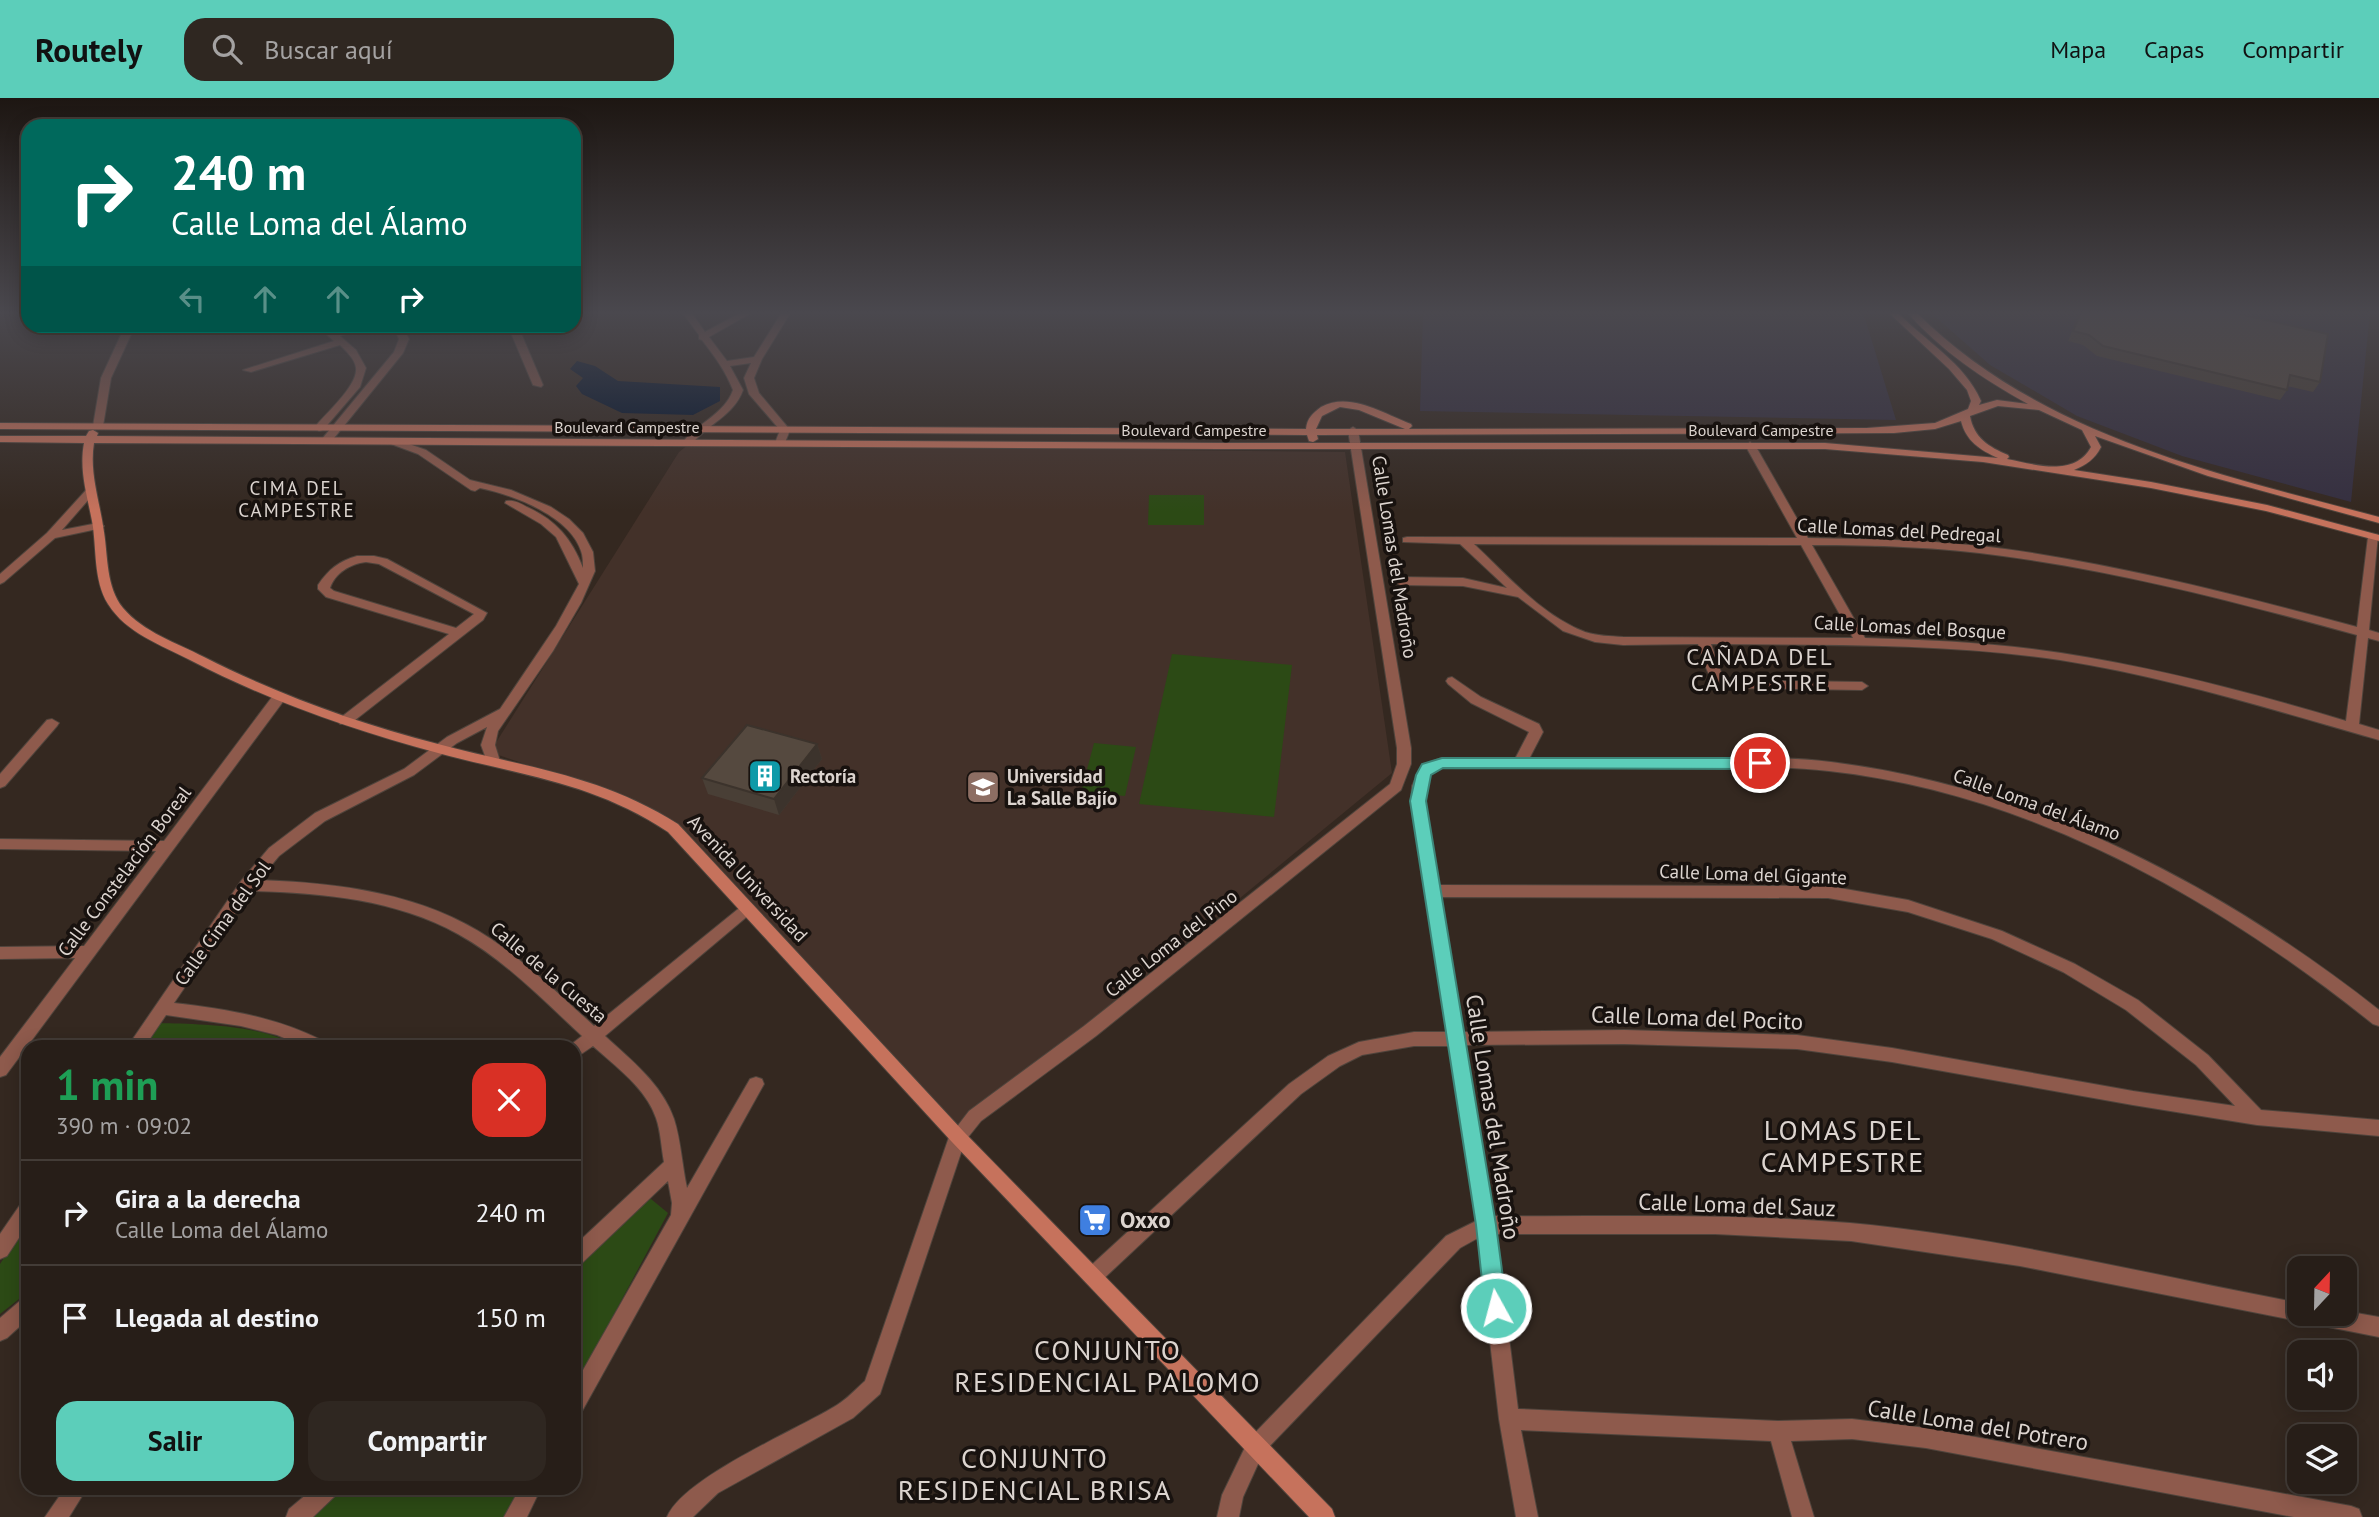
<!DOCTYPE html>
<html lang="es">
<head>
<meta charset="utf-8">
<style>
  body { margin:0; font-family:"PT Sans",sans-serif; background:#2f2721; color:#f1f3f6; height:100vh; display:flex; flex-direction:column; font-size:26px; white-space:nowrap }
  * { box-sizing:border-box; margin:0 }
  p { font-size:23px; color:#a4a2a2 }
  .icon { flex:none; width:38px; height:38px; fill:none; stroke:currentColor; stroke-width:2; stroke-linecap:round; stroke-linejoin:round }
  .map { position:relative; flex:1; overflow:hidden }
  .panel { position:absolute; left:21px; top:942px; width:560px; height:455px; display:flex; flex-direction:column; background:#271e18; border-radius:21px; box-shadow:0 4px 18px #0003,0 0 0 2px #433c37 }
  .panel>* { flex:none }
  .hud { position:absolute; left:21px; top:21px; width:560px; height:214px; border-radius:21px; box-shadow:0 4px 18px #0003,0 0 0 2px #433c37; background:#00695c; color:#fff; overflow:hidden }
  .needle { width:46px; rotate:22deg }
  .fabs { position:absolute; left:2287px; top:1158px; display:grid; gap:14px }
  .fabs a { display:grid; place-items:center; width:70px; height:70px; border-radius:14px; background:#271e18; box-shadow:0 4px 18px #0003,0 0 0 2px #433c37; font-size:35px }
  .pin { position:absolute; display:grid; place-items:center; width:60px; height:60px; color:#fff; margin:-30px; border:4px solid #fff; border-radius:50%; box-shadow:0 2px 7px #0007 }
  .me { position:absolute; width:77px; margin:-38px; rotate:353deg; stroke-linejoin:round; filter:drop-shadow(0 0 5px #0008) }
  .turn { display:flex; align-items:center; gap:24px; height:147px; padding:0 35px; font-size:32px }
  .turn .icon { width:91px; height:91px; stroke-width:2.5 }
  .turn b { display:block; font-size:49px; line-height:60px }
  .lanes { display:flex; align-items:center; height:66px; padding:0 35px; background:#0003; justify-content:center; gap:35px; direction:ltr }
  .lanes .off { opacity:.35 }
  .round { display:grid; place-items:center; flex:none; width:74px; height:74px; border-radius:21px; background:#2f2721 }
  .overview { display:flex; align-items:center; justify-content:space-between; height:119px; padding:0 35px }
  h1 { font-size:42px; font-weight:700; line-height:52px; color:#1e9e55 }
  .action { display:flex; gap:14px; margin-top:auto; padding:14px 35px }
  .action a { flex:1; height:80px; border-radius:21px; background:#5cceba; color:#111; font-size:28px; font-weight:700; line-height:80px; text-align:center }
  .action a+a { background:#2f2721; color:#f1f3f6 }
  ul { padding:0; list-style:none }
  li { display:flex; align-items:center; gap:21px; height:105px; padding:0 35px; border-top:2px solid #433c37 }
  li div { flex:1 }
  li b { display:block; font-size:26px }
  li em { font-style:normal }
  header { display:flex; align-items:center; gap:42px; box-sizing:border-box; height:98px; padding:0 35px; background:#5cceba; color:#111 }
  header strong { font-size:33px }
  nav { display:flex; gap:38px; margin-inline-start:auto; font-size:24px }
  .search { width:490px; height:63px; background:#2f2721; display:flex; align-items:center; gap:18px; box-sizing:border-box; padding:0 24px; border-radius:21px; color:#a4a2a2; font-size:26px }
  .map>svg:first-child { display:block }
  .commercial { fill:#352f40 }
  .education { fill:#433129 }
  .green { fill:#2c4a15 }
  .water { fill:#00122d }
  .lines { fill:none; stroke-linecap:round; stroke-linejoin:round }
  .street-casing { stroke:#4f443c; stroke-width:2 }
  .secondary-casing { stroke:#4f443c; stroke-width:2 }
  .street { fill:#8e5a4c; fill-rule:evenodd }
  .secondary { fill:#c6725c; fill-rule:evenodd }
  .wall { fill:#493f36 }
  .shaded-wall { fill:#3c332c }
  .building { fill:#55493f; stroke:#3c332c; stroke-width:2 }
  .route { fill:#5cceba; stroke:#3c8679; stroke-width:2 }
  .labels { text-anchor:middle; stroke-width:7; stroke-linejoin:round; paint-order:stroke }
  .far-street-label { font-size:16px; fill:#dcd4cf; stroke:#18120f }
  .far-quarter-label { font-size:19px; letter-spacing:2px; fill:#dcd4cf; stroke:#18120f }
  .street-label { font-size:19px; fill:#dcd4cf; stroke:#18120f }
  .poi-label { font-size:19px; font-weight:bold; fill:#dcd4cf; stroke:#18120f; text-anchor:start }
  .quarter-label { font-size:23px; letter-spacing:2px; fill:#dcd4cf; stroke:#18120f }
  .near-street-label { font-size:23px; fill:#dcd4cf; stroke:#18120f }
  .near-poi-label { font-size:23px; font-weight:bold; fill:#dcd4cf; stroke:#18120f; text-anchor:start }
  .near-quarter-label { font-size:28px; letter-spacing:2px; fill:#dcd4cf; stroke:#18120f }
</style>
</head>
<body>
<header>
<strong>Routely</strong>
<div class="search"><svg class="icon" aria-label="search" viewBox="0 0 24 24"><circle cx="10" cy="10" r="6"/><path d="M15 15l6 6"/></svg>Buscar aquí</div>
<nav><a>Mapa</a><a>Capas</a><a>Compartir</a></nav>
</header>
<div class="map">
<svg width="2379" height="1419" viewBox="0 0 2379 1419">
  <rect width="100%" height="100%" fill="#342820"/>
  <g class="commercial">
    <polygon points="1423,214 1863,214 1896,322 1420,313"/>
    <polygon points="1930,214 2370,214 2351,404 2182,358 2077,318 1990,267"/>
  </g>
  <polygon class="education" points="688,347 1345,354 1392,675 959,1031 688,735 632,703 490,654 679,354"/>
  <g class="green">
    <polygon points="1149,397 1204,397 1204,427 1148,427"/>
    <polygon points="1172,556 1292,567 1274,719 1139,706"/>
    <polygon points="1094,645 1136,649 1125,698 1081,694"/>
    <path d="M 159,925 C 198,926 264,927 297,948 L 143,948 Z"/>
    <polygon points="651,1101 668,1115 574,1291 574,1169 641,1106"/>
    <polygon points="28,1124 28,1194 0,1216 0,1166"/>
    <polygon points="340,1390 522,1390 506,1419 308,1419"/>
  </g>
  <polygon class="water" points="577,263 595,268 618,283 720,289 720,303 693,317 622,315 582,296 576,288 583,280 570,271"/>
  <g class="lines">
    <g class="street-casing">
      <g id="street">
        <path d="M 682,214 L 691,214 L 705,234 L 742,214 L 753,214 L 709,239 L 727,263 L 754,259 L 782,214 L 791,214 L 762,261 L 754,280 L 759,295 L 790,332 L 784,347 L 776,347 L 775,345 L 780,332 L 749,296 L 744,280 L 751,265 L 730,268 L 743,292 C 734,318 707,326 691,347 L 683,347 L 682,345 C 697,325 724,317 733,292 C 725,272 715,259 702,242 L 699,241 L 699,237 Z"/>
        <polygon points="125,228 135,228 111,280 103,328 94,330 93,328 101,280"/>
        <path d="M 317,228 L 327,228 L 335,234 L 356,228 L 369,228 L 340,238 L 356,252 L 366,270 L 360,289 L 323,332 L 319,333 L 314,330 C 325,316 358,288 356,270 C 355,261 346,253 340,247 L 251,274 L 243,272 L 334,243 Z"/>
        <polygon points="393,228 402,228 409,241 403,255 330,345 322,345 322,341 394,254 399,241"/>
        <polygon points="508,228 518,228 543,287 541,289 533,287"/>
        <path d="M 1353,329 L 1358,332 L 1411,650 L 1411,666 L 1401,692 L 1096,938 L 981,1023 L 965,1043 L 880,1296 L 853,1320 L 718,1395 L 693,1419 L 667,1419 C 684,1379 797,1332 837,1307 C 847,1301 856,1291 865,1283 L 949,1039 L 969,1013 L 1084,928 L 1390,686 L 1397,666 L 1397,650 L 1348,332 Z"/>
        <path d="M 395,341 L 426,352 L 470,382 L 511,392 L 551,409 L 569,421 L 583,435 L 593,454 L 595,473 L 581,505 L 553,553 L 498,633 L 495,647 L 500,663 L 498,666 L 488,666 L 481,647 L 487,629 L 457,645 L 414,677 L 325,723 L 279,758 L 259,782 C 339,785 423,795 491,841 C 528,866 561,898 594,928 L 743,807 L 753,807 L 756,811 L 605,938 C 631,962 662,986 674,1021 C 681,1043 682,1067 687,1090 L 750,981 L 756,979 L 762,981 L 764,986 L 581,1315 L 574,1318 L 574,1288 L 671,1117 L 672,1105 L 668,1083 L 581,1166 L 574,1169 L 574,1148 L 664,1064 C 661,1049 661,1034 656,1020 C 646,990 615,968 593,948 L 574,961 L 574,948 L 569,948 L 582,938 C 543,902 505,862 458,836 C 394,801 321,795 250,793 L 174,905 C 226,911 276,919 323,943 L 325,948 L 303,948 L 277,937 L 241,928 L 166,917 L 145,948 L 128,948 L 241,783 L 269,750 L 315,715 L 404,671 L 447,639 L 500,611 L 556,528 L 579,486 L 556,439 L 541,426 L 505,405 L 506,403 C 514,402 520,405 527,409 C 556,422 572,441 583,470 C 583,465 583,458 581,453 C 570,418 513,397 480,390 L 475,393 L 471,392 L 418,356 L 391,346 L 390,344 Z"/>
        <path d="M 1750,344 L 1755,347 L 1808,440 C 1873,441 1940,442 2005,451 C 2125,468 2241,498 2357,529 L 2368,439 L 2374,436 L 2378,437 L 2369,532 L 2379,535 L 2379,543 L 2368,540 L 2359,626 L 2379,632 L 2379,642 C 2273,612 2169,579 2060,562 C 1945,545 1827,547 1711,546 L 1722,577 L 1727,582 L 1862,584 L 1868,588 L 1862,592 L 1724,590 C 1707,584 1704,562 1698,546 L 1623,547 L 1595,544 L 1563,533 L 1518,499 L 1463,488 L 1400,487 L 1394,483 L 1400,479 L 1463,480 L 1507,490 L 1460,446 L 1403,444 L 1403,440 L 1407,439 L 1797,440 L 1745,347 ZM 1474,446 L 1801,447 L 1853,540 L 1623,539 C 1610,538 1597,538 1585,534 C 1541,517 1507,477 1474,446 ZM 1812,447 C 1875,447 1941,449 2003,458 C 2124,474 2240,505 2357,537 L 2346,623 C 2253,595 2158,570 2061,555 C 1996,545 1931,542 1865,540 Z"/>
        <polygon points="91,390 96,393 62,432 98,425 104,428 102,430 55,440 4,484 0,486 0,476 47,435 87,391"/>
        <path d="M 357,458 L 374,458 L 387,461 L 487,515 L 483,522 L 350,626 L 340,626 L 338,623 L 340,620 L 449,536 L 326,499 L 318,491 L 318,487 C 329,471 339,463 357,458 ZM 366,464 L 379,466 L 474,516 L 456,530 L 334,493 L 330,490 C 335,475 350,466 366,464 Z"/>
        <path d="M 1452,579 L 1481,599 L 1539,626 L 1543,634 L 1529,661 C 1590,661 1652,660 1714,660 C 1753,660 1792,659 1831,664 C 2033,689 2220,787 2379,912 L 2379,928 L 2373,926 C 2217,801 2031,695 1829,673 C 1775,667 1719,669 1665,670 C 1590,670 1517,670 1443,670 L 1432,673 L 1426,688 L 1425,703 L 1439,787 L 1828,788 L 1908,802 L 2002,833 L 2075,866 L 2138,902 L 2208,957 L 2261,1012 L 2379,1022 L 2379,1038 L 2257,1027 L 2133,1007 L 1892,964 L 1797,951 L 1624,946 L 1465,947 L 1494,1118 C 1612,1119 1731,1115 1850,1125 C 2001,1139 2150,1177 2300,1205 L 2300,1216 L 2345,1216 L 2345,1213 L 2379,1219 L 2379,1239 L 2020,1168 L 1851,1143 L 1715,1136 L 1496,1136 L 1518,1311 L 1778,1323 L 1852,1321 L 1926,1330 L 2351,1408 L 2359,1411 L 2362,1419 L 2294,1419 L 1926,1350 L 1852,1341 L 1791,1343 L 1814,1419 L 1792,1419 L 1771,1343 L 1521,1332 L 1538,1419 L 1516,1419 L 1499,1321 L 1478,1140 L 1460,1150 L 1263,1355 L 1243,1399 L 1239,1419 L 1217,1419 L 1222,1397 L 1249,1341 L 1446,1138 L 1476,1123 L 1449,948 L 1414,948 L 1362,957 L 1340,968 L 1301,996 L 1100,1184 L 1093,1187 L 1086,1184 L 1084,1178 L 1086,1172 L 1289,986 L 1328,958 L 1359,944 L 1414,934 L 1447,934 L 1411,703 L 1412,688 L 1422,667 L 1442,660 L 1515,661 L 1529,634 L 1471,605 L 1448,586 L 1446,583 L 1448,580 ZM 1441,799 L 1828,800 L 1908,814 L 1992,841 L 2063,874 L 2126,912 L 2196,967 L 2235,1008 L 2133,993 L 1892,950 L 1797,937 L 1624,932 L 1463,934 Z"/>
        <polygon points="280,594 286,598 285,601 6,977 0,979 0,959 75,860 0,861 0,849 84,848 156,753 0,751 0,741 164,743 275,595"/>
        <polygon points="52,621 59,625 57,628 5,688 0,690 0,676 47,622"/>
        <polygon points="28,1102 28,1126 7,1158 0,1161 0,1136 22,1104"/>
        <polygon points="28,1200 28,1221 7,1240 0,1243 0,1220 21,1202"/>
        <polygon points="65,1390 87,1390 69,1419 45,1419"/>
        <polygon points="314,1390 339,1390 336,1397 313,1419 286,1419 289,1411"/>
        <polygon points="520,1390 541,1390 527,1419 504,1419"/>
      </g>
    </g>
    <g class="secondary-casing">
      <path id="secondary" d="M 1888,214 L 1897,214 C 1925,243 1965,265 1981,303 L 1979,307 L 1997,302 L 2028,306 C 1983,281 1941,253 1907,214 L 1916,214 C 2038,337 2217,376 2379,419 L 2379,425 L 2208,378 L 2095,338 L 2101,349 C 2095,361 2086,367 2074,372 L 2151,384 L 2267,407 L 2379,437 L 2379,443 L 2266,413 L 2151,390 L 1983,364 L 1825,351 L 1219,351 L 94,345 C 89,375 100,404 104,434 C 108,459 106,489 123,510 C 143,534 177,545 204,559 C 279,597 357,625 438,646 C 524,669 601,677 678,726 L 964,1034 L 1332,1411 L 1335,1419 L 1309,1419 L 952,1044 L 668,734 C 592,684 523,678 438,655 C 353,632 269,603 190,562 C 161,547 126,535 108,506 C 93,482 97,450 92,423 C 87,397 79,372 84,345 L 0,344 L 0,338 L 86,338 L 89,333 L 93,332 L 98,335 L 97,338 L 1219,345 L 1825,345 L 1998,360 C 1980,352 1966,343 1961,323 L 1935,331 L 1894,335 L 1317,337 L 1318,341 L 1313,344 L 1309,343 L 1307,337 L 0,331 L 0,325 L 1306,331 C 1307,320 1313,315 1321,309 C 1350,293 1384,316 1411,326 L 1412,328 L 1409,331 L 1867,330 L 1935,325 L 1968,311 L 1971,303 L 1967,292 L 1949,271 ZM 1998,308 L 2039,312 L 2082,332 L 2091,349 C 2074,380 2034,366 2007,361 L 2009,359 L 2008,357 C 1989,349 1974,340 1970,318 ZM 1340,309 L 1359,312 L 1405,331 L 1316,331 L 1322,318 Z"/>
    </g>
    <use href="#street" class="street"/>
    <use href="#secondary" class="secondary"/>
  </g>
  <g class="wall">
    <polygon points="2080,214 2231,214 2320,284 2313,294 2287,288 2287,292 2280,302 2097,258 2083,247 2068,243"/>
    <polygon points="817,646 822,661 779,717 708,696 702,680"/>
  </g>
  <polygon class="shaded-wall" points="817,646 822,661 779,717 774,701"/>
  <g class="building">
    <polygon points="2081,214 2231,214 2328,236 2320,284 2290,277 2287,292 2103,248 2089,237 2073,233"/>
    <polygon points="747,627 817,646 774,701 702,680"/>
  </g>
  <linearGradient id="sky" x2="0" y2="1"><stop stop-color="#1d1612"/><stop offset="0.52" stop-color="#4a484e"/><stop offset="1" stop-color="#4a484e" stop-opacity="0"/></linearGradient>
  <rect width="2379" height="413" fill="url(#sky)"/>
  <polygon class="route" points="1442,660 1760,660 1768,665 1760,671 1443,670 1431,677 1426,703 1496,1127 1507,1210 1504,1218 1496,1221 1488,1218 1485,1210 1476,1127 1410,703 1416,677 1422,666"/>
  <defs>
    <g id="building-square" transform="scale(1.75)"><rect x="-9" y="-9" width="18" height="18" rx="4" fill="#0f9aa8" stroke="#18120f"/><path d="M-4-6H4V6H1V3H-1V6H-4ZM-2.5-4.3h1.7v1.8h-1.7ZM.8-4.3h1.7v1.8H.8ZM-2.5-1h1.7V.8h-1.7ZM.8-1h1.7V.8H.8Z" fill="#fff"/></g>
    <g id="university-square" transform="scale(1.75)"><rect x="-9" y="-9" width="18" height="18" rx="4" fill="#8d6e63" stroke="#18120f"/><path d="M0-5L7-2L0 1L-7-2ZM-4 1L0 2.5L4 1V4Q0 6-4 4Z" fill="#fff"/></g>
    <g id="supermarket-square" transform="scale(1.75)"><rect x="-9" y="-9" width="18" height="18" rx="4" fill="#3f7fe0" stroke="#18120f"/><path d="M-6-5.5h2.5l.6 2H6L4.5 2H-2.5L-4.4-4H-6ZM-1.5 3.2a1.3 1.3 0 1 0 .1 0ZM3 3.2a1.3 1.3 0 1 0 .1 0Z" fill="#fff"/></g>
  </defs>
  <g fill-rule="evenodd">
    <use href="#building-square" x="765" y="678"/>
    <use href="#university-square" x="983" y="689"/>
    <use href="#supermarket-square" x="1095" y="1122"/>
  </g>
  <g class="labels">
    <g class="far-street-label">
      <text x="627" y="335">Boulevard Campestre</text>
      <text x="1194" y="338">Boulevard Campestre</text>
      <text x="1761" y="338">Boulevard Campestre</text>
    </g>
    <g class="far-quarter-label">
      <text x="297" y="397">CIMA DEL<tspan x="297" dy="22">CAMPESTRE</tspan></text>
    </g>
    <g class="street-label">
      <text transform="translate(1899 432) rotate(3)" y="7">Calle Lomas del Pedregal</text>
      <text transform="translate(1395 459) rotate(81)" y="7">Calle Lomas del Madroño</text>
      <text transform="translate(1910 529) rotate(3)" y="7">Calle Lomas del Bosque</text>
      <text transform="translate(2037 706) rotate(20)" y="7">Calle Loma del Álamo</text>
      <text transform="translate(124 773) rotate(-53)" y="7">Calle Constelación Boreal</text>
      <text transform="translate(1753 776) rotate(2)" y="7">Calle Loma del Gigante</text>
      <text transform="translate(748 780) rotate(47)" y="7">Avenida Universidad</text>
      <text transform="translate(222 825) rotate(-54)" y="7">Calle Cima del Sol</text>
      <text transform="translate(1171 845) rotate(-38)" y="7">Calle Loma del Pino</text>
      <text transform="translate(549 874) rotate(40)" y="7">Calle de la Cuesta</text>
    </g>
    <g class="poi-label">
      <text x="790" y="685">Rectoría</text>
      <text x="1007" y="685">Universidad<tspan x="1007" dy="22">La Salle Bajío</tspan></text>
    </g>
    <g class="quarter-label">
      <text x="1760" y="567">CAÑADA DEL<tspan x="1760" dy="26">CAMPESTRE</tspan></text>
    </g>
    <g class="near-street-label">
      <text transform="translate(1697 920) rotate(2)" y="8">Calle Loma del Pocito</text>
      <text transform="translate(1493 1019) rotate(81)" y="8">Calle Lomas del Madroño</text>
      <text transform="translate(1737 1107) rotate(2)" y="8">Calle Loma del Sauz</text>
      <text transform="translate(1978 1327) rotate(9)" y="8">Calle Loma del Potrero</text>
    </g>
    <g class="near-poi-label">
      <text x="1120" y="1130">Oxxo</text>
    </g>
    <g class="near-quarter-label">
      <text x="1843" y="1042">LOMAS DEL<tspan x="1843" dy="32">CAMPESTRE</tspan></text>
      <text x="1108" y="1262">CONJUNTO<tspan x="1108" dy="32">RESIDENCIAL PALOMO</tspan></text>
      <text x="1035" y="1370">CONJUNTO<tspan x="1035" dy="32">RESIDENCIAL BRISA</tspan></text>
    </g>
  </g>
</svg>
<div class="fabs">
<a><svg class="needle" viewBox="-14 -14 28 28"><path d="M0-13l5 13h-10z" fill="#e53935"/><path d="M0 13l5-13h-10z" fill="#a4a2a2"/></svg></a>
<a><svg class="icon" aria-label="sound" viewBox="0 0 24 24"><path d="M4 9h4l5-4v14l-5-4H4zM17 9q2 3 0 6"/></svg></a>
<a><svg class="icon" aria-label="layers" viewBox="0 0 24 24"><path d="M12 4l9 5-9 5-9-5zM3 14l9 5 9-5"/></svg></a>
</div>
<div class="pin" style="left:1760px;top:665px;background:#d93025"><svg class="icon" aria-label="arrive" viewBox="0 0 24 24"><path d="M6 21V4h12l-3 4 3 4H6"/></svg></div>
<svg class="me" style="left:1496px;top:1210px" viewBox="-20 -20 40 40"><circle r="17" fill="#5cceba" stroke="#fff" stroke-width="3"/><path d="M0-11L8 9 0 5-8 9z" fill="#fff"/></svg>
<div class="hud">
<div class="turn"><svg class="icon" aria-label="right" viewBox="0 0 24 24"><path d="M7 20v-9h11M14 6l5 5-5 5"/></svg><div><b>240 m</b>Calle Loma del Álamo</div></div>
<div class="lanes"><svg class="icon off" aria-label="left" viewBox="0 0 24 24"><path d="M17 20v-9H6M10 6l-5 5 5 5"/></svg><svg class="icon off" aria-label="ahead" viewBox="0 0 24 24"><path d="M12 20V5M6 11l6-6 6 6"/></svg><svg class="icon off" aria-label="ahead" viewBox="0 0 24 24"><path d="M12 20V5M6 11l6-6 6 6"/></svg><svg class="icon" aria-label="right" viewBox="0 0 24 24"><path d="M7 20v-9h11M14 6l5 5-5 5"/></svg></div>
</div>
<section class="panel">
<div class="overview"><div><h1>1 min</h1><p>390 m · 09:02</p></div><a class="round" style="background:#d93025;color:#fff"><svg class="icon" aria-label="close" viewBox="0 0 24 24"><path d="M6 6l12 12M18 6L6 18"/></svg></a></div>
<ul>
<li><svg class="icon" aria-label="right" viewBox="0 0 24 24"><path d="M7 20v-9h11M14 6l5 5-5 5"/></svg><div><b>Gira a la derecha</b><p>Calle Loma del Álamo</p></div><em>240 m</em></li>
<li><svg class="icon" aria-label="arrive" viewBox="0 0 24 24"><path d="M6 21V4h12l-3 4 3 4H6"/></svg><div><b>Llegada al destino</b></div><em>150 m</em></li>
</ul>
<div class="action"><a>Salir</a><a>Compartir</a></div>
</section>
</div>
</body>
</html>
